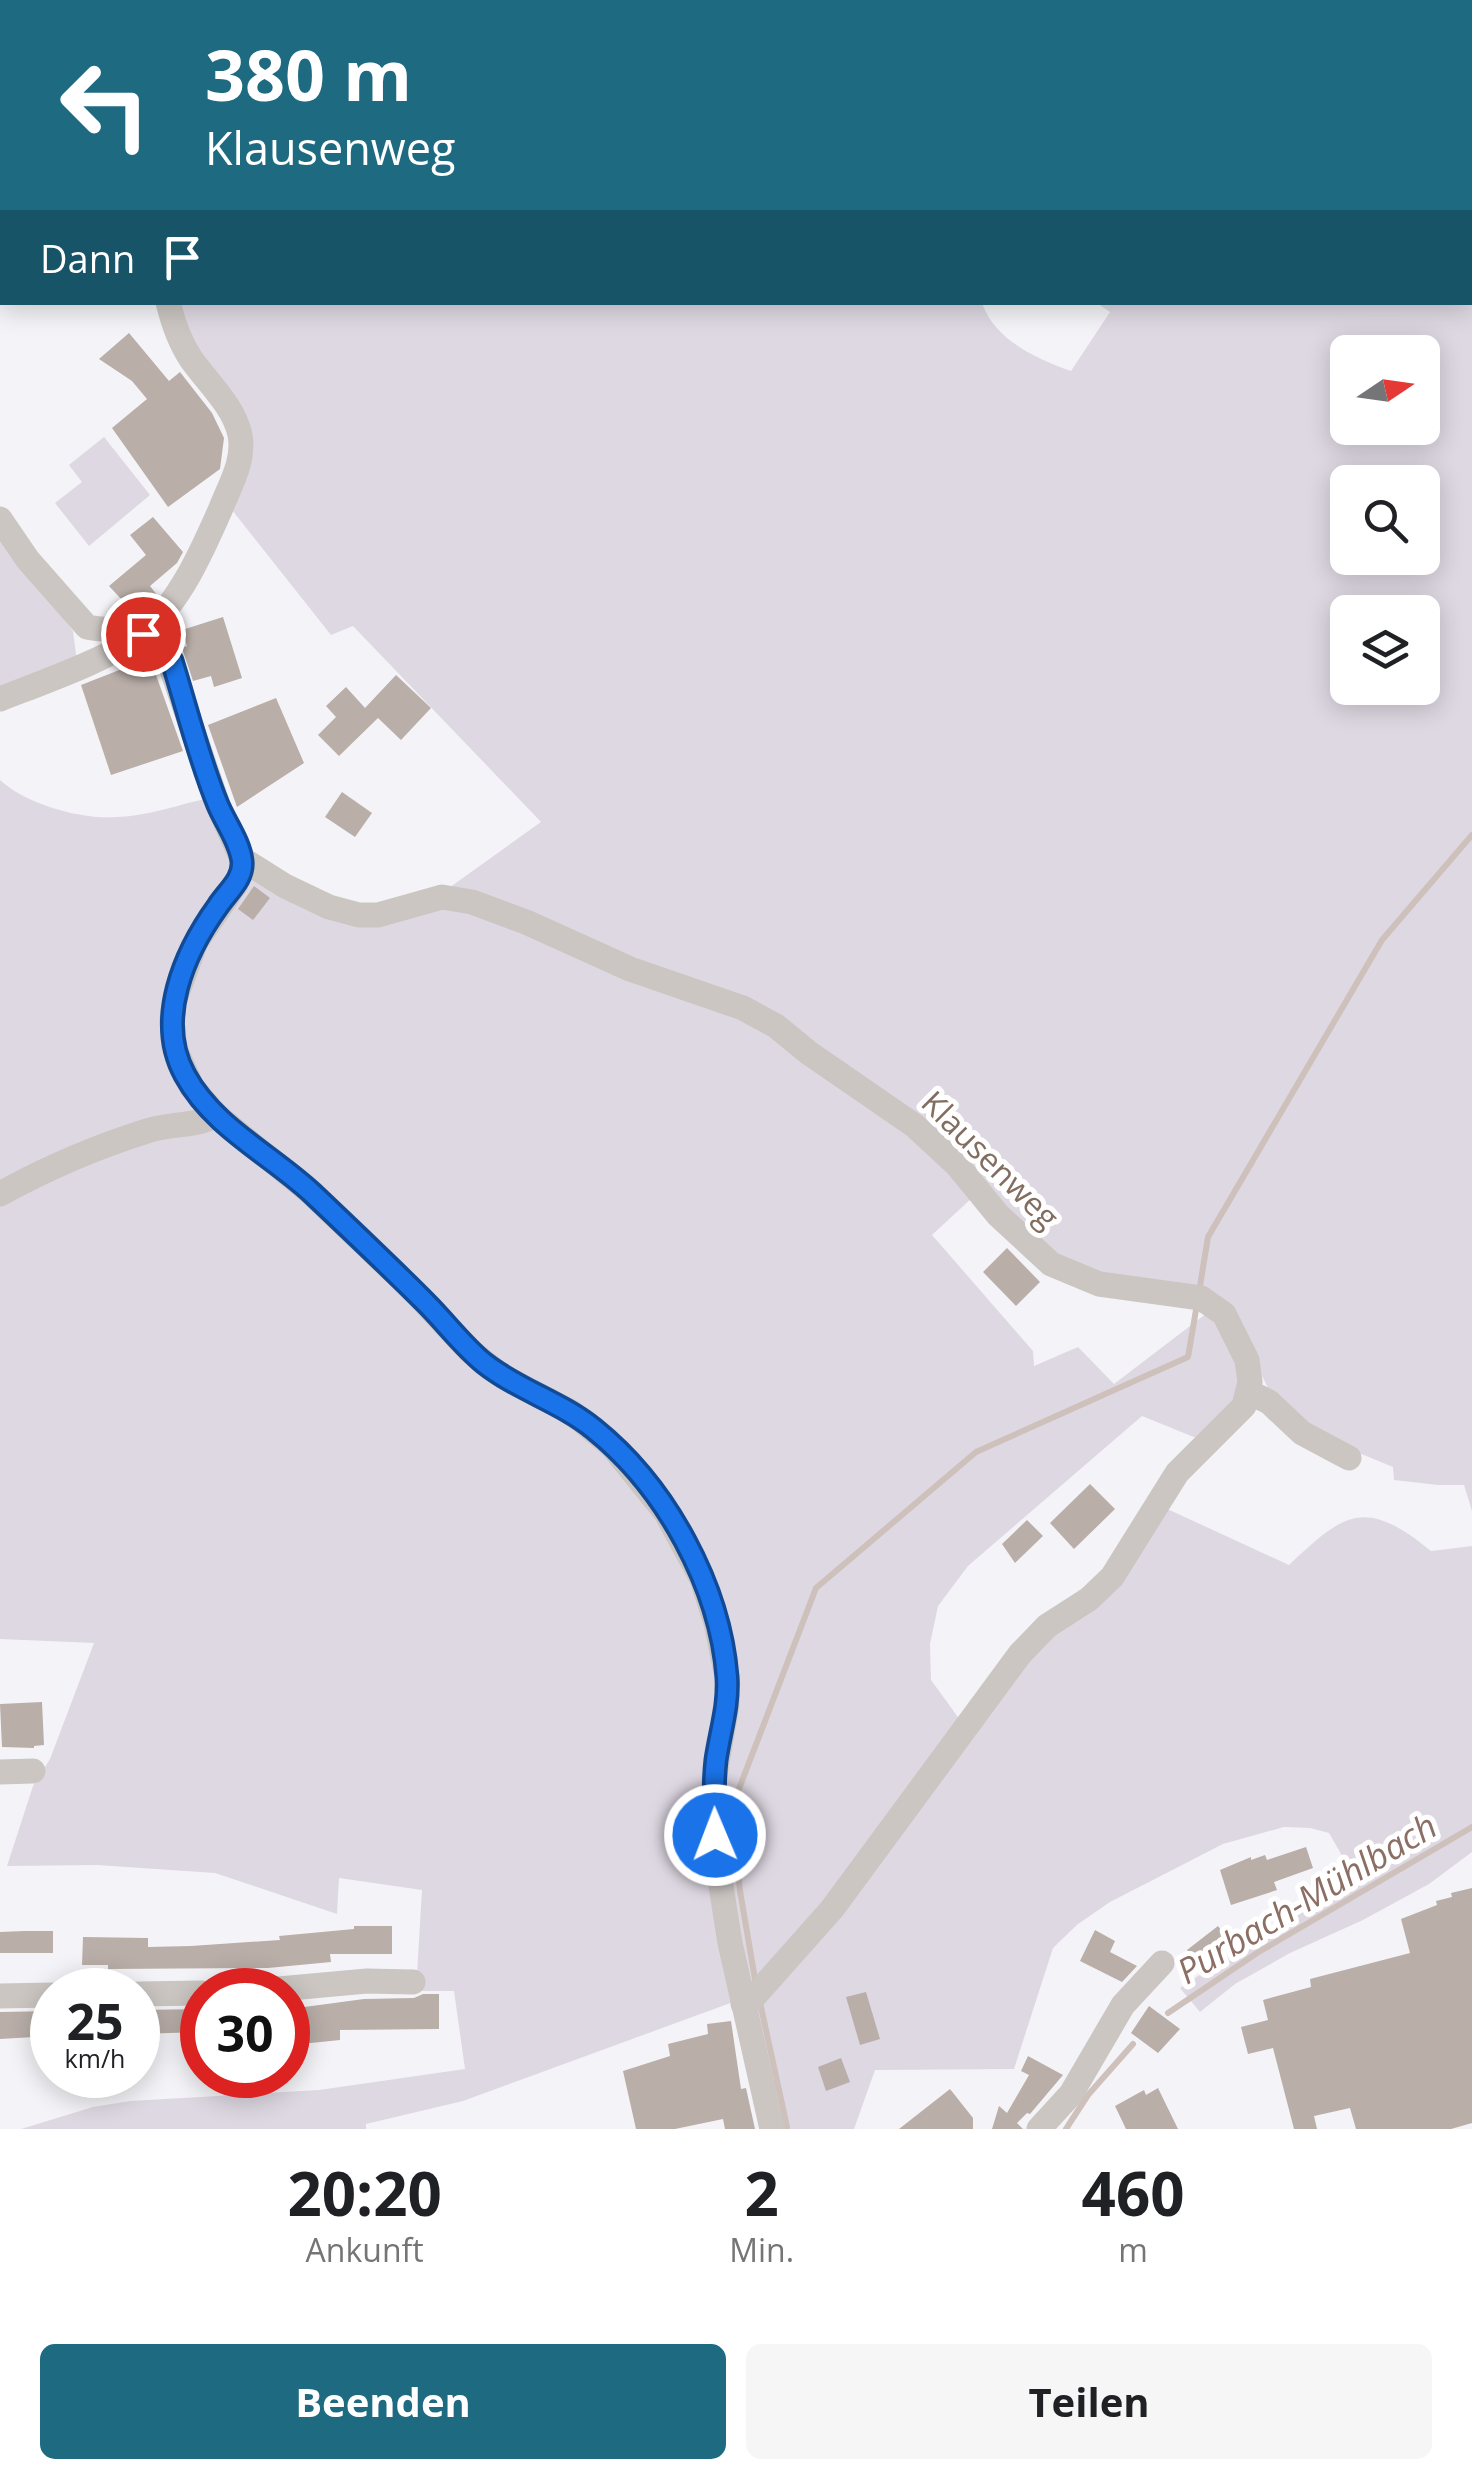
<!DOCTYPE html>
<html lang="de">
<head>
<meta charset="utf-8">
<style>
  body { margin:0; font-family:"Open Sans",sans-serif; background:#f6f6f6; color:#202124; height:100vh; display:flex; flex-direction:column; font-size:38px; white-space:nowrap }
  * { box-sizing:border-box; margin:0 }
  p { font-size:32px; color:#757577 }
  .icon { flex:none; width:55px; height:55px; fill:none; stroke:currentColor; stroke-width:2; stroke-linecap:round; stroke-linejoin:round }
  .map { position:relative; height:2129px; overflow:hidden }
  .side { display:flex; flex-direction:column; background:#fff; flex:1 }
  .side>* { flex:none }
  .top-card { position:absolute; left:0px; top:0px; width:1472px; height:305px; box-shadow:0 5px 25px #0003; background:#1d6a81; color:#fff; overflow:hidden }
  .needle { width:65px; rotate:77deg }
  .fabs { position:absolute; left:1330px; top:335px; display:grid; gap:20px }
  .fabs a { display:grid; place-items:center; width:110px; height:110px; border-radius:15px; background:#fff; box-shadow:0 5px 25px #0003; font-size:50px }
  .speed { position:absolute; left:30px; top:1968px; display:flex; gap:20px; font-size:50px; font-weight:700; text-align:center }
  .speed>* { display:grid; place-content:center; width:130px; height:130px; border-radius:50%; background:#fff; box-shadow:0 5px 25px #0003; line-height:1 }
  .speed small { font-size:25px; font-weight:400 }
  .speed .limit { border:15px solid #d22; background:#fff; color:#111 }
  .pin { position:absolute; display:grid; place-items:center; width:85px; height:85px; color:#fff; margin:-42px; border:5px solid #fff; border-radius:50%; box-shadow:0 2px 10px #0007 }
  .me { position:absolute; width:110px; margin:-55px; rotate:359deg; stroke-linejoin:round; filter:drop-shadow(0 0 8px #0008) }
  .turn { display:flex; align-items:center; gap:35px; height:210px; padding:0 40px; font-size:45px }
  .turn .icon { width:130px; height:130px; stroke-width:2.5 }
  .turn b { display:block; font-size:70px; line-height:85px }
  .then { display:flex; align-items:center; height:95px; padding:0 40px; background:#0003; gap:20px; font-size:38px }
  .eta { display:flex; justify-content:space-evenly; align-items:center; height:170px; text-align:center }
  .eta b { font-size:60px; font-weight:700; line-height:70px }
  .button { display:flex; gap:20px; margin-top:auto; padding:20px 40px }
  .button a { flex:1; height:115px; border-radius:15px; background:#1d6a81; color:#fff; font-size:40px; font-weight:700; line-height:115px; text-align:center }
  .button a+a { background:#f6f6f6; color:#202124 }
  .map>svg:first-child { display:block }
  .green { fill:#ded8e2; fill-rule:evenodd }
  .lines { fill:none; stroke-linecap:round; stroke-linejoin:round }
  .stream { stroke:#cec1bc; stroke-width:6 }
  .building { fill:#b9aea8 }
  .minor { stroke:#cbc6c2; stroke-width:25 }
  .route-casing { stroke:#114b97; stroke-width:25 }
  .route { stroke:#1a73e8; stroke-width:18 }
  .labels { text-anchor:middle; stroke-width:10; stroke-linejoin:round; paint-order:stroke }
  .street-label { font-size:32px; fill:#826e60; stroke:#fff }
  .water-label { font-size:35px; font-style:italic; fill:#8b6e64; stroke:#fff }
</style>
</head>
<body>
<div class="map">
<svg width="1472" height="2129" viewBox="0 0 1472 2129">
  <rect width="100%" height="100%" fill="#f4f4f8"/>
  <g class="green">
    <polygon points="0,0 673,0 675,2 2,2 2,227"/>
    <path d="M 976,0 L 1472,0 L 1472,1511 L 1464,1485 L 1438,1485 L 1394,1480 L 1393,1467 L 1337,1444 L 1272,1396 L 1230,1312 L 1064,1265 L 802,1040 L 446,890 L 541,822 L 353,626 L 331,635 L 228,505 L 246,454 L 191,352 L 174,303 L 982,303 C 995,340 1035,358 1071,371 L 1110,312 L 1097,303 L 1470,302 L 1470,2 ZM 1348,352 L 1422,352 L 1422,428 L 1348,428 ZM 1348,482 L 1422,482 L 1422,558 L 1348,558 ZM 1348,612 L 1422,612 L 1422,688 L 1348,688 Z"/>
    <polygon points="104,437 150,495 89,546 55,503 82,482 69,465"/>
    <polygon points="0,531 73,631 77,662 0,694"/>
    <path d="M 0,780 C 26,804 81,820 117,817 C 148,816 180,804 210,798 L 236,856 L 171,991 L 195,1102 L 556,1409 L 650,1498 L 714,1632 L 736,2001 L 463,2101 L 366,2124 L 366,2129 L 21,2129 L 93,2107 L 130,2101 L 319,2090 L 465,2069 L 454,1991 L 416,1991 L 422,1890 L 339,1878 L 337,1914 L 215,1873 L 97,1865 L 7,1866 L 33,1786 L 50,1759 L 94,1643 L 0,1639 Z"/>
    <polygon points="249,876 327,915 446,901 746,1014 908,1125 974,1196 932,1235 1033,1351 1034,1366 1078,1347 1114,1384 1211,1310 1240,1374 1232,1409 1201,1440 1142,1416 968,1566 938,1606 930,1644 931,1680 963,1724 829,1905 746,1993 721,1848 731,1718 675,1514 493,1361 219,1111 180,1049 185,980"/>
    <path d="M 1163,1507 L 1289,1565 C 1345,1512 1365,1497 1431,1551 L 1472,1546 L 1472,1852 L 1429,1884 L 1363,1920 L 1290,1953 L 1235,1984 L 1200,2012 L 1180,1988 L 1352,1873 L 1329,1833 L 1310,1828 L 1284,1827 L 1223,1844 L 1110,1902 L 1078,1924 L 1053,1948 L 1014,2069 L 875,2070 L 854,2129 L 776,2129 L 752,2007 L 1007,1681 Z"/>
  </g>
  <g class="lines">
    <g class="stream">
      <polyline points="1199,1292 1208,1237 1382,940 1472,835"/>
      <polyline points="755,1979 740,1891 732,1807 816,1588 976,1452 1188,1357 1197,1304"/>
      <polyline points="761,2007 787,2127"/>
      <polyline points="1168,2013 1257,1953 1472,1827"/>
      <polyline points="1066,2129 1088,2095 1133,2044"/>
    </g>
  </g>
  <g class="building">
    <polygon points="129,333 169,381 180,372 212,413 224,438 220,469 168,507 112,428 147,399 132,381 99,359"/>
    <polygon points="153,517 183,552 177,563 150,586 157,595 137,616 109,586 146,555 130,535"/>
    <polygon points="223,617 242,678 214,687 211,676 193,681 182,648 187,646 182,630"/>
    <polygon points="150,658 183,751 111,775 81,685"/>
    <polygon points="396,675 431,708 401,740 378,718 339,756 318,735 336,717 326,706 346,687 365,708"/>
    <polygon points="276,698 304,763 237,807 208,725"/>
    <polygon points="342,792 372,813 355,837 325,817"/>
    <polygon points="254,886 270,898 253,920 238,909"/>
    <polygon points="1007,1248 1040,1282 1016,1306 983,1272"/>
    <polygon points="1090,1484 1115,1509 1074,1549 1050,1523"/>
    <polygon points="1027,1520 1043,1536 1015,1563 1002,1544"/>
    <polygon points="42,1702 44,1745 34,1746 34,1748 2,1747 0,1704"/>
    <polygon points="1306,1847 1313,1868 1274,1882 1277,1890 1231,1905 1220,1870 1251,1857 1251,1860 1265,1855 1267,1860"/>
    <polygon points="1472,1888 1472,2123 1451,2129 1356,2129 1350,2108 1314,2116 1317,2129 1294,2129 1273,2048 1248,2054 1241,2027 1268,2020 1263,2000 1311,1987 1310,1979 1410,1953 1401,1919 1437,1905 1436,1901 1452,1897 1451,1893"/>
    <polygon points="354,1926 392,1926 392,1954 330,1954 331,1962 268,1968 108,1969 108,1965 82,1965 83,1937 148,1938 148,1947 191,1946 280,1940 279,1936 354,1929"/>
    <polygon points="1218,1926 1232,1944 1201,1968 1187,1950"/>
    <polygon points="1095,1930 1115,1941 1110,1952 1137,1966 1122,1982 1080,1961"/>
    <polygon points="24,1931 53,1931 53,1953 0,1953 0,1932"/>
    <polygon points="866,1992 880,2039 860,2045 846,1997"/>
    <polygon points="423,1994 439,1994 439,2029 340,2030 340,2040 301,2044 297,2008 364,1999 414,1998"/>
    <polygon points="1149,2006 1180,2029 1158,2053 1131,2033"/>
    <polygon points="202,2009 202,2032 138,2034 138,2010"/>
    <polygon points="52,2011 52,2036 0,2039 0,2012"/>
    <polygon points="731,2021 741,2089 746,2088 755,2129 725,2129 723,2119 675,2129 636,2129 623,2071 670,2056 668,2044 708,2034 707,2024"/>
    <polygon points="1028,2056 1063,2075 1030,2114 1027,2113 1017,2123 1023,2129 992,2129 999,2106 1007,2113 1029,2075 1021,2071"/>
    <polygon points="841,2058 850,2082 826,2091 818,2067"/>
    <polygon points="1158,2088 1178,2129 1126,2129 1115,2106 1144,2090 1146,2095"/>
    <polygon points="950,2089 973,2118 973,2129 899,2129"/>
  </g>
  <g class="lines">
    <g class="minor">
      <polyline points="968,0 969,2"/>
      <polyline points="0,99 2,101"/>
      <path d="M 0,519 L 28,560 L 87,627 C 116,633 146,624 166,652 L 218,805 L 242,859 L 285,886 L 329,907 L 359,915 L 378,915 L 442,897 L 472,902 L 526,922 L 630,969 L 743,1008 L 776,1026 L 809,1053 L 915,1126 L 957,1165 L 998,1215 L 1051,1264 L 1099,1284 L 1201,1298 L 1224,1314 L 1247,1360 L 1250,1382 L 1244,1406 L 1177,1473 L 1112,1577 L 1089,1599 L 1047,1626 L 1020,1654 L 832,1909 L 752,1999 L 743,2004"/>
      <path d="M 0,699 C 38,684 116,657 145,631 C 180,602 203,549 221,508 C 230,485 245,461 240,435 C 234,406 207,382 191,359 C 179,341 173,323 168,302"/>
      <polyline points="242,859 241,872 236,884 196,942 175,999 172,1019 174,1047 192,1087 216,1115 310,1192 410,1287 469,1350 502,1376 571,1412 611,1445 666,1513 702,1579 716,1623 727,1677 727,1705 714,1780 718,1867 730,1943 772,2129"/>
      <path d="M 0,1194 C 47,1168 96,1147 147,1131 C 168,1123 197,1127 216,1115"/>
      <polyline points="1249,1392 1269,1402 1302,1433 1349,1458"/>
      <polyline points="0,1772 33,1771"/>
      <polyline points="268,1990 367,1981 413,1982"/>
      <polyline points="138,1994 202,1993"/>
      <polyline points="0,1996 52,1995"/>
      <polyline points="1039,2129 1071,2094 1123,2005 1162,1963"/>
    </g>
  </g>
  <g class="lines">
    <g class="route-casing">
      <path id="route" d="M 143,634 L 160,644 L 172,661 C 187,709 199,759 218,805 C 225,822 240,842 242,861 C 244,879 227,892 218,906 C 184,953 155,1020 185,1075 C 213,1127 270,1154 312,1193 C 350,1229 389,1266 426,1303 C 446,1323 463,1346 484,1363 C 518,1390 561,1402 594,1429 C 666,1487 720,1586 727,1677 C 729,1706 720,1732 716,1760 C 713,1785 714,1810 715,1835"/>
    </g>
    <use href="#route" class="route"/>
  </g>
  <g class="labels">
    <g class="street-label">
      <text transform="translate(990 1160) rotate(45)" y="11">Klausenweg</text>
    </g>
    <g class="water-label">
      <text transform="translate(1307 1899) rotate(-31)" y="12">Purbach-Mühlbach</text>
    </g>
  </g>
</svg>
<div class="fabs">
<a><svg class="needle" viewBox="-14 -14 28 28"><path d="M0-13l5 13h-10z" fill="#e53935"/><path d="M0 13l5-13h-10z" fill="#757577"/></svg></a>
<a><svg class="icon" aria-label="search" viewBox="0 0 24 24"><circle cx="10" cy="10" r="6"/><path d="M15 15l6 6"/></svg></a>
<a><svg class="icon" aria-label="layers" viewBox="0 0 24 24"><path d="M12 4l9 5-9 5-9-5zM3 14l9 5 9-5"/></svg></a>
</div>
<div class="speed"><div>25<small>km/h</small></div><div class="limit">30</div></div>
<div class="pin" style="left:143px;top:634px;background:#d93025"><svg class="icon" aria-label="arrive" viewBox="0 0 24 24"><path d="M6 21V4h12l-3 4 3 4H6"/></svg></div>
<svg class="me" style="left:715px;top:1835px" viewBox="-20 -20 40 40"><circle r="17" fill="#1a73e8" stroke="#fff" stroke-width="3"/><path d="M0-11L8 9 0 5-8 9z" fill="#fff"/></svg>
<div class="top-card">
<div class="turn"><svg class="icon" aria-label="left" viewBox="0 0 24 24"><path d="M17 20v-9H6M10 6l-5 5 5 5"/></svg><div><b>380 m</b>Klausenweg</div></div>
<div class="then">Dann<svg class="icon" aria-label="arrive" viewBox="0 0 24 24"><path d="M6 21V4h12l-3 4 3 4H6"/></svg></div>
</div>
</div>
<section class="side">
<div class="eta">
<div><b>20:20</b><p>Ankunft</p></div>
<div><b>2</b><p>Min.</p></div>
<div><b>460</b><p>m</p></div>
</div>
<div class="button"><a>Beenden</a><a>Teilen</a></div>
</section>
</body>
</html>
